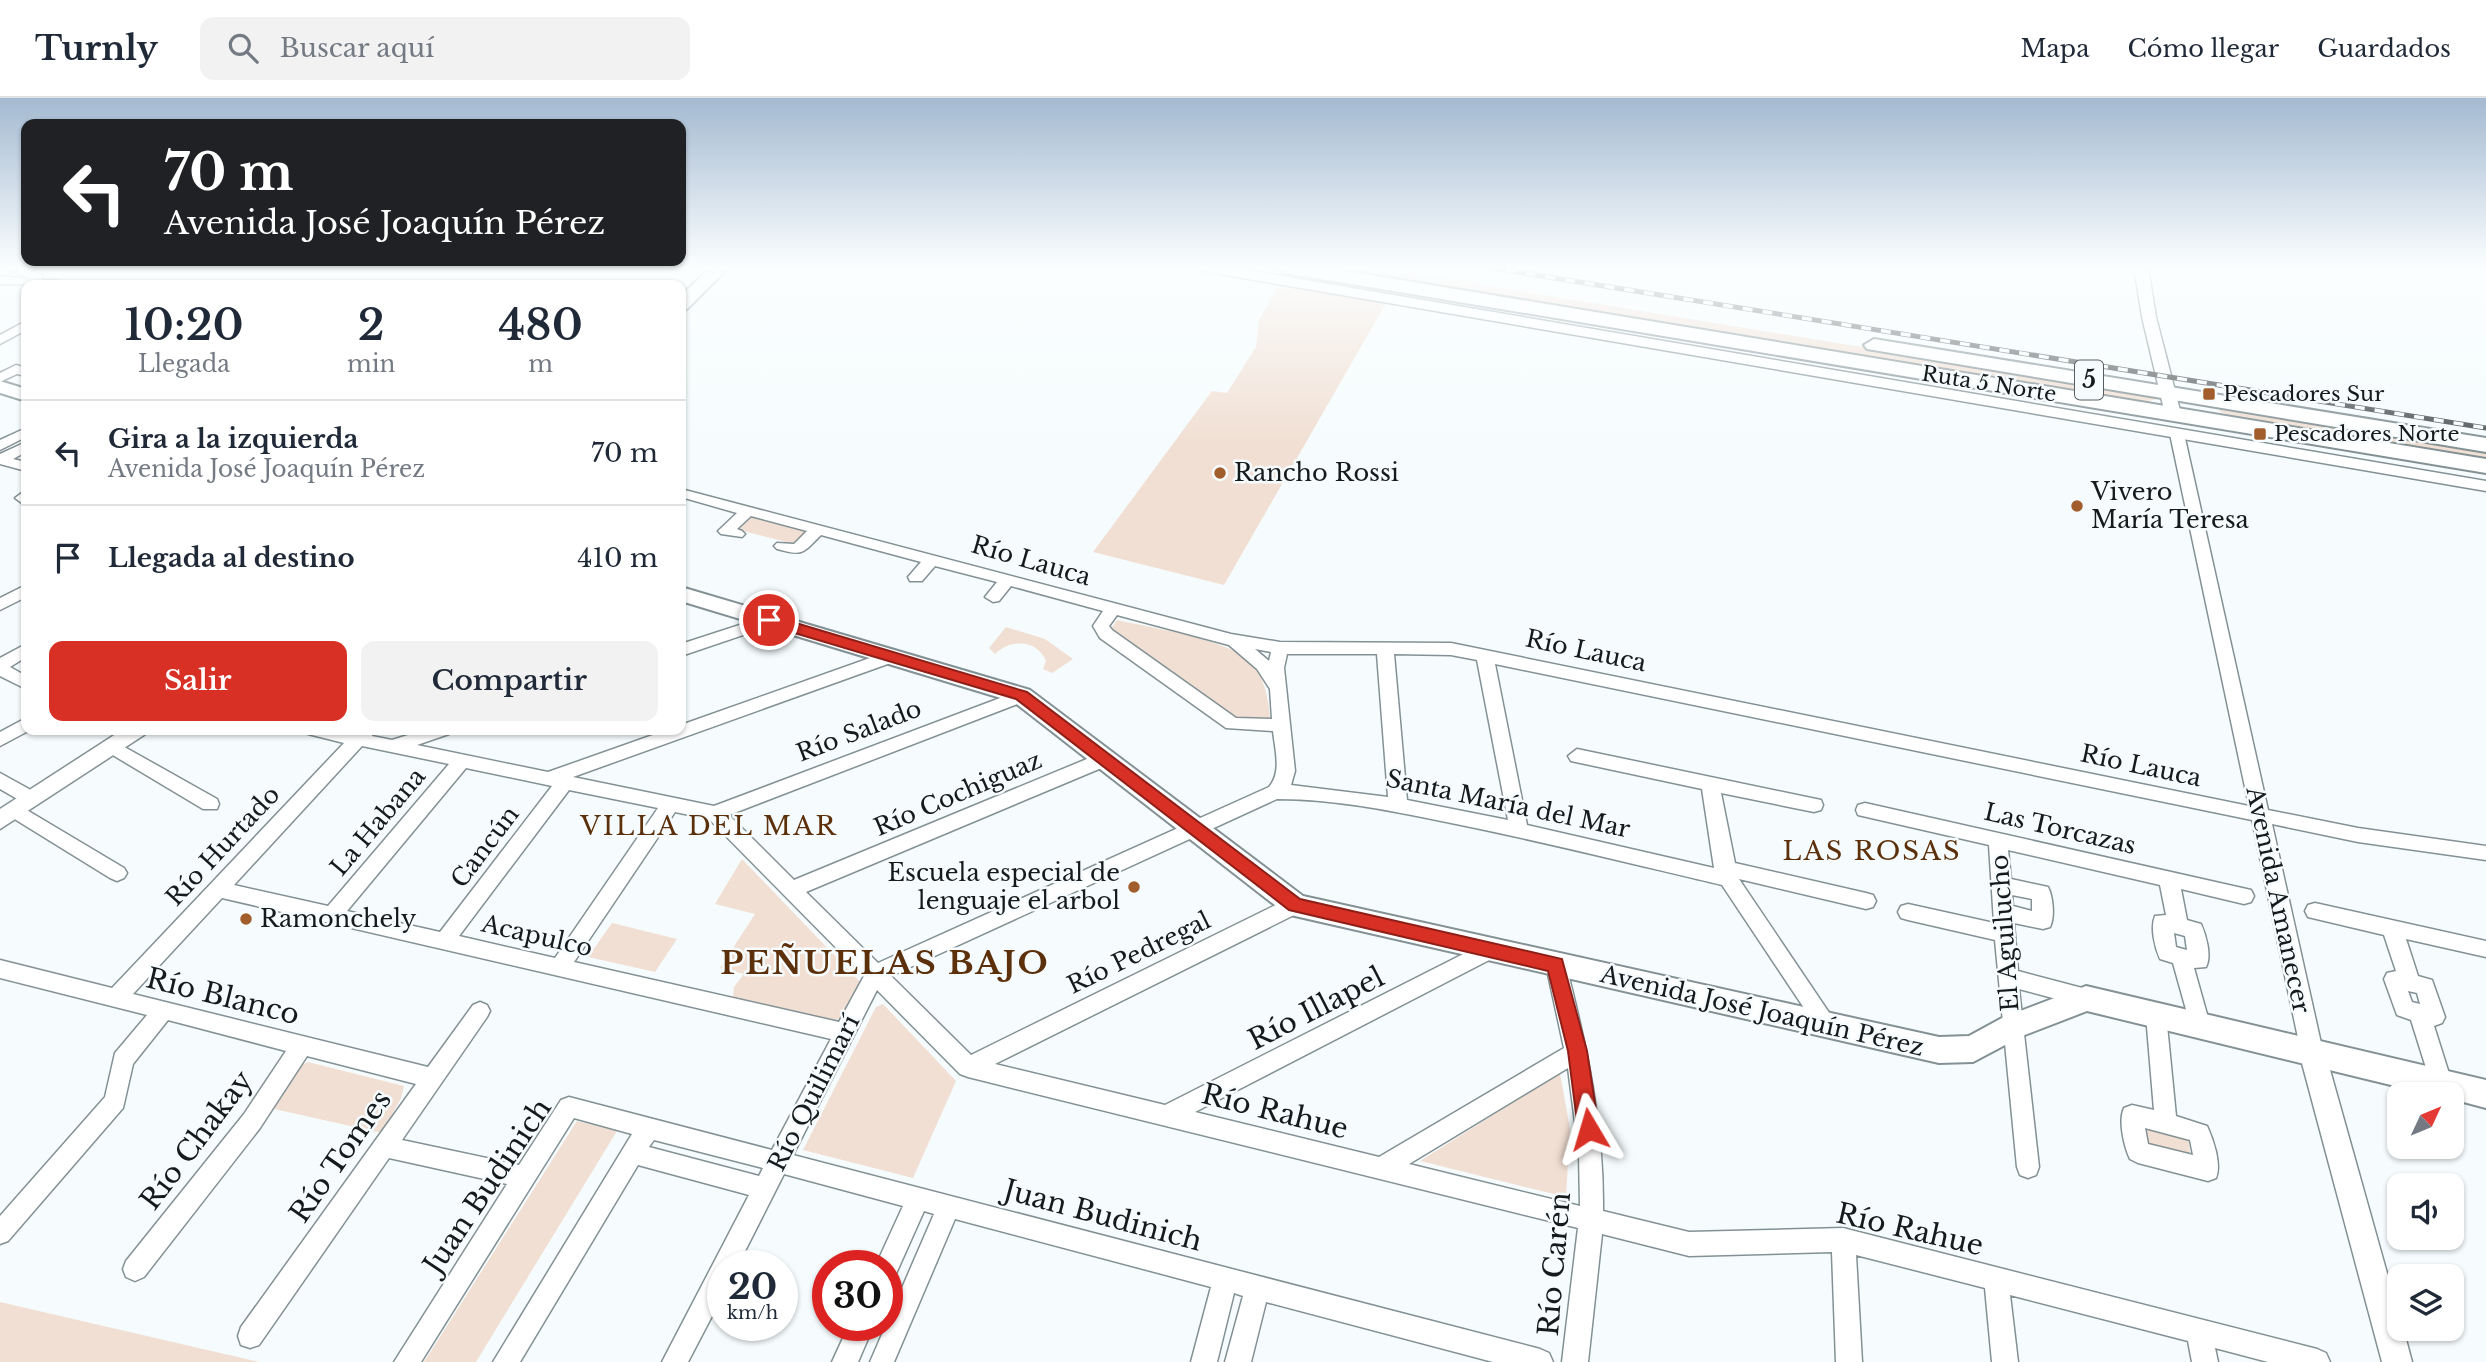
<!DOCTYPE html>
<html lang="es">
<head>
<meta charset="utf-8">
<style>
  body { margin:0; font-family:"Libre Baskerville",serif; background:#f2f2f3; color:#1f2937; height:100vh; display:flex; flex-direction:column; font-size:26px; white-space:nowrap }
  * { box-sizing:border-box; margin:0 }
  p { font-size:23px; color:#747a83 }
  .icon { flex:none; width:38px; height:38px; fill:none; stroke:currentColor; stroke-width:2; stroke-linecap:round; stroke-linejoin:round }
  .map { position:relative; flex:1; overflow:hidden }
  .drawer { position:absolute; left:21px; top:182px; width:665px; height:455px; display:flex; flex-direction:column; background:#fff; border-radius:14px; box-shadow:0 2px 5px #0004 }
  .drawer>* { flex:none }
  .hud { position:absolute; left:21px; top:21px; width:665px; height:147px; border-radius:14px; box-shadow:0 2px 5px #0004; background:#202124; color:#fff; overflow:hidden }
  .needle { width:46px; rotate:46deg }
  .controls { position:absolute; left:2387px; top:984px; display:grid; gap:14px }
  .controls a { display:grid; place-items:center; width:77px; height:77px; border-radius:14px; background:#fff; box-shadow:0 2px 5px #0004; font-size:35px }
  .speed { position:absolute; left:707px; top:1152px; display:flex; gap:14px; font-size:35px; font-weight:700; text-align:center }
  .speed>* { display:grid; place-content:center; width:91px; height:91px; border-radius:50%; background:#fff; box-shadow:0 2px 5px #0004; line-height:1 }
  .speed small { font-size:18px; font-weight:400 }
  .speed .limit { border:10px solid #d22; background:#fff; color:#111 }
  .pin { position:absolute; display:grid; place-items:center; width:60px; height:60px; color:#fff; margin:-30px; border:4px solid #fff; border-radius:50%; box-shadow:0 2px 7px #0007 }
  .me { position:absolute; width:77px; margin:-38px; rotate:353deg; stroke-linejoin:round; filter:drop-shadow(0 0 5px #0008) }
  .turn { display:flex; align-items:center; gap:24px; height:147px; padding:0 28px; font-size:32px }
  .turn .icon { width:91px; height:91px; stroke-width:2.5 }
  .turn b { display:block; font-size:49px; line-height:60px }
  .eta { display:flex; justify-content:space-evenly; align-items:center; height:119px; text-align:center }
  .eta b { font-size:42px; font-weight:600; line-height:49px }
  .cta { display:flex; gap:14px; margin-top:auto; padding:14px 28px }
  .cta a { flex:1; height:80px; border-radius:14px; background:#d93025; color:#fff; font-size:28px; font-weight:600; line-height:80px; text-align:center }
  .cta a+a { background:#f2f2f3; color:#1f2937 }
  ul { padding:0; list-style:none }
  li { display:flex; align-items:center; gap:21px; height:105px; padding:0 28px; border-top:2px solid #e0e1e3 }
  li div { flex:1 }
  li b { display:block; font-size:26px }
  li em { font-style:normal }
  header { display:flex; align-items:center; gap:42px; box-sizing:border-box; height:98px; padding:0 35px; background:#fff; border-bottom:2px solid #e0e1e3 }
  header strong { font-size:33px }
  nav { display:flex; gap:38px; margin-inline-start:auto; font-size:24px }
  .search { width:490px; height:63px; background:#f2f2f3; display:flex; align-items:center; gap:18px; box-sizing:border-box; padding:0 24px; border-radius:14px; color:#747a83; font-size:26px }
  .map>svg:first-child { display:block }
  .green { fill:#f1dfd3 }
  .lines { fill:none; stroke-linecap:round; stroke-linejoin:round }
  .minor-casing { stroke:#839195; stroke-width:3 }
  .tertiary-casing { stroke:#839195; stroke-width:3 }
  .secondary-casing { stroke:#839195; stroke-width:4 }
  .trunk-casing { stroke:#839195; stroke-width:4 }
  .minor { fill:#fff; fill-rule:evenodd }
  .tertiary { fill:#fff; fill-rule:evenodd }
  .secondary { fill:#fff; fill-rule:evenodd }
  .trunk { fill:#fff; fill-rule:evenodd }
  .rail-casing { stroke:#525759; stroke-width:5 }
  .rail { stroke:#f6fcfe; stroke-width:3.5; stroke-dasharray:10; stroke-linecap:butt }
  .wall { fill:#aacbd4 }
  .route { fill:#d93025; stroke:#8d1f18; stroke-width:2 }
  .poi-dot { fill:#a15e2c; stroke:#f6fcfe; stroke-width:2.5 }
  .labels { text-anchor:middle; stroke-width:5; stroke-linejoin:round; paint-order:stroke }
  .far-street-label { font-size:21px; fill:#151a1b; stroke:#f6fcfe }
  .far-poi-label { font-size:21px; fill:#151a1b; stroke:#f6fcfe; text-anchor:start }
  .shield { fill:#f6fcfe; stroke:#585e5f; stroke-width:2 }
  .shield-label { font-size:23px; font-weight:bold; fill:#151a1b }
  .poi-label { font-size:24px; fill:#151a1b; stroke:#f6fcfe; text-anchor:start }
  .street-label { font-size:24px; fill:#151a1b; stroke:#f6fcfe }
  .neighbourhood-label { font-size:26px; letter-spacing:2px; fill:#5c300b; stroke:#f6fcfe }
  .near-street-label { font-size:28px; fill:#151a1b; stroke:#f6fcfe }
  .district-label { font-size:32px; font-weight:bold; letter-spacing:2px; fill:#5c300b; stroke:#f6fcfe }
</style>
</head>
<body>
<header>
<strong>Turnly</strong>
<div class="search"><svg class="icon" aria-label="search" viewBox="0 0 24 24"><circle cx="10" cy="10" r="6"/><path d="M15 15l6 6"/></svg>Buscar aquí</div>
<nav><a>Mapa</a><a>Cómo llegar</a><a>Guardados</a></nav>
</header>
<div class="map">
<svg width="2486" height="1264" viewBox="0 0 2486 1264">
  <rect width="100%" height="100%" fill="#f6fcfe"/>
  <g class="green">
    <polygon points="1301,169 1374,169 2154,297 2157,301 2144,304 2075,293"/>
    <polygon points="1279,187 1386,205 1224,487 1093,454 1212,293 1227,295 1256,249 1259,222"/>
    <polygon points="2225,310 2486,351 2486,362 2245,322 2220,314 2219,312"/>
    <polygon points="750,417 807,432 794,446 735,431"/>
    <path d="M 1117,522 C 1148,529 1232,542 1252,565 C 1264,579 1269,602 1270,621 L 1238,626 L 1109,534 Z"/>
    <path d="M 1006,529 L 1045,541 L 1073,561 L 1052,575 L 1043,571 L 1046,563 C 1037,541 1010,541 995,556 L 989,550 Z"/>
    <polygon points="742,761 863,887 844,920 831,923 733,901 734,889 744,876 720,870 755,816 715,806"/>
    <polygon points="612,825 677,841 655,874 588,859"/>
    <polygon points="883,906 956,983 913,1080 803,1052 876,909"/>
    <polygon points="308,964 404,988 401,1000 382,1035 274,1011 302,967"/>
    <polygon points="1560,975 1570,1031 1566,1099 1420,1063"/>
    <polygon points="577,1023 617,1033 476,1264 424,1264"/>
    <polygon points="2144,1025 2188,1037 2191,1064 2143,1044"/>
    <polygon points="0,1204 259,1264 0,1264"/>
  </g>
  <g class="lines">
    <g class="minor-casing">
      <g id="minor">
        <polygon points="4,169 22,169 42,177 43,182 59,183 65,187 0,186 0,178 30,181"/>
        <polygon points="26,223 26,232 0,246 0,237"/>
        <polygon points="16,267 26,270 26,278 17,276 0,284 0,275"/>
        <polygon points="26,330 26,339 0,352 0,342"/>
        <path d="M 2177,332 L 2184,336 L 2268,712 L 2358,730 L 2486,748 L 2486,762 L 2358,744 L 2272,726 L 2323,954 L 2320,961 L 2312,963 L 2304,961 L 2301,954 L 2252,722 L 1495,566 L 1527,727 L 1714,770 L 1702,691 L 1571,663 L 1568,658 L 1577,651 L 1821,702 L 1823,707 L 1821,712 L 1814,714 L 1721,695 L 1735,765 L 1866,795 L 1873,797 L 1876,803 L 1873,809 L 1866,811 L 1739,781 L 1834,922 L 1838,928 L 1834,934 L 1827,937 L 1820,934 L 1722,787 C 1633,766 1545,744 1456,726 C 1397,714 1338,701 1277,701 L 891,878 L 971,957 L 1288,801 L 1295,799 L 1302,801 L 1305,807 L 1302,813 L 995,966 L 1165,1007 L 1483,846 L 1490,844 L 1497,846 L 1500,852 L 1497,858 L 1195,1014 L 1379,1059 L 1564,950 L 1546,867 L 1549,861 L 1556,858 L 1563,861 L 1566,867 C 1587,950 1604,1027 1603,1113 L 1689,1134 L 1843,1130 L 2317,1251 L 2326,1255 L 2330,1264 L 2268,1264 L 2215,1250 L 2218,1264 L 2192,1264 L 2188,1243 L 2010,1197 L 2018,1264 L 1992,1264 L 1985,1190 L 1856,1157 L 1862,1264 L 1836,1264 L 1832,1154 L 1689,1158 L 1602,1136 L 1588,1264 L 1562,1264 L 1578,1130 L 968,979 L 960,976 L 877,892 L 793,1057 L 1540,1251 L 1549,1255 L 1553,1264 L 1493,1264 L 1266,1204 L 1251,1264 L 1225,1264 L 1243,1198 L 1234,1195 L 1217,1264 L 1191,1264 L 1211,1189 L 955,1121 L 894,1264 L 870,1264 L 934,1116 L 924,1113 L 895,1178 L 887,1182 L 887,1167 L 876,1167 L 903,1108 L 784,1076 L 738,1167 L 723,1167 L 723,1197 L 688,1264 L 662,1264 L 749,1097 L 638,1067 L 520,1264 L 493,1264 L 632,1036 L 574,1020 L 421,1264 L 394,1264 L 507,1086 L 389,1060 L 259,1247 L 250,1250 L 241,1247 L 238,1238 L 241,1229 L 416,986 L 307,958 L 260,1030 L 144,1179 L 135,1183 L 126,1179 L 123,1171 L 126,1163 L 244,1016 L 286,953 L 168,922 L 133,966 L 123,1010 L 8,1143 L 0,1146 L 0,1118 L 105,999 L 115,955 L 147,917 L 0,880 L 0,862 L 112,890 L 344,645 L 308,636 L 305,632 L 355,634 L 372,632 L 372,638 L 392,642 L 424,632 L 452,632 L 449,636 L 417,647 L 548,674 L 667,632 L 681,632 L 681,627 L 884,555 L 896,555 L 898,559 L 896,563 L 573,679 L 714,708 L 1016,594 L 1028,594 L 1031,598 L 1028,602 L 729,717 L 794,782 L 1099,656 L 1111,656 L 1114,661 L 1111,666 L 806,794 L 878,865 L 1269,689 C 1282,674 1275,652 1273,633 L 1226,630 L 1100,540 L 1093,528 L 1103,513 L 1011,488 L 999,503 L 993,504 L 985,499 L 997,484 L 935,468 L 922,483 L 910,483 L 908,479 L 921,464 L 821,437 C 802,456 803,458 777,451 L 774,448 L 777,445 L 794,446 L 807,433 L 751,418 L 737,431 L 742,433 L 745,436 L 742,439 L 721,436 L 718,433 L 737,415 L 681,399 L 681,391 L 1231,536 L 1280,544 L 1451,545 L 2249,708 L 2170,336 ZM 1117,517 L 1229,547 L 1257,571 L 1270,591 L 1272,621 L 1236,620 L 1112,532 L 1109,528 ZM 1255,551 L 1271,554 L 1269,563 ZM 1287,556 L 1377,556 L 1388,699 L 1291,687 L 1295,673 L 1284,570 ZM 1394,556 L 1451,557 L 1477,562 L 1508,722 L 1407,702 ZM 362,648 L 449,666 L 328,808 L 234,787 ZM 466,670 L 552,688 L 440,834 L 347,813 ZM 569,692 L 658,710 L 555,860 L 459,838 ZM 675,714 L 709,721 L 864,878 L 839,924 L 574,864 ZM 222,800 L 831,941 L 772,1052 L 569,999 L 561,1002 L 519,1067 L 402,1042 L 487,919 L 490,913 L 487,907 L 480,904 L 473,907 L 428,969 L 133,896 ZM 1568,970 L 1579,1056 L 1580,1108 L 1409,1066 ZM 654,1042 L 763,1070 L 759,1078 L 649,1049 Z"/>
        <polygon points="26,344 26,354 13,361 26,364 26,373 0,366 0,356"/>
        <polygon points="26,392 26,408 15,400"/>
        <polygon points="26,487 26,499 0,512 0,500"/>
        <polygon points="770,517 778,522 776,526 681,558 681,546"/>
        <polygon points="26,546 26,559 10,569 26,578 26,591 0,578 0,560"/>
        <polygon points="26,620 26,632 30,632 0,648 0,634"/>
        <polygon points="112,642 217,701 219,706 217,711 203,711 106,653 103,648 106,643"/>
        <polygon points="0,675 38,696 41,701 38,706 26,706 0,691"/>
        <polygon points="15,705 124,770 127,775 124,780 117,783 110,780 8,717 6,712 8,707"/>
        <path d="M 1865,705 L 2251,792 L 2254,798 L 2251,804 L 2244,806 L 2181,791 L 2187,822 L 2201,826 C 2206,837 2212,858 2206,869 L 2194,870 L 2210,927 L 2206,933 L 2199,936 L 2192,933 L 2173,865 L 2160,861 C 2155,850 2150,829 2155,818 L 2166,817 L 2160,787 L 2008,752 L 2011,781 L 2048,789 C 2053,799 2055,819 2050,829 L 2043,831 L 2014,825 L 2018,873 L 2086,891 L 2093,894 L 2096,900 L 2093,906 L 2086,909 L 2019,891 L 2039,1069 L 2036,1077 L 2028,1080 L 2020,1077 L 2017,1069 L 1995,842 L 1908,822 L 1901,820 L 1898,814 L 1901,808 L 1908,806 L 1994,825 L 1989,747 L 1858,717 L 1856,712 L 1858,707 ZM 2012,797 L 2032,801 L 2032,813 L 2013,808 ZM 2174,835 L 2185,838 L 2187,852 L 2176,849 Z"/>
        <path d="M 2315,805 L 2486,843 L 2486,859 L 2406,841 L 2418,878 L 2432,882 L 2445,919 L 2442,925 L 2434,928 L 2452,985 L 2449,992 L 2441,995 L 2433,992 L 2411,922 L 2397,917 L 2384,881 L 2387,875 L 2396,873 L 2384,837 L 2308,819 L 2305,813 L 2308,807 ZM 2408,893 L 2417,895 L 2420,906 L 2412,904 Z"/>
        <path d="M 2156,908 L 2163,911 L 2166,917 L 2176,1018 L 2207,1028 C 2213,1041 2222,1066 2216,1080 L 2208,1083 L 2138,1065 L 2130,1061 C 2124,1048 2118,1023 2124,1010 L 2132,1007 L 2154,1012 L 2146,917 L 2149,911 ZM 2145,1030 L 2190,1042 L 2193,1057 L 2148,1046 Z"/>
        <polygon points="849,1227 874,1227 858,1264 832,1264"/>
      </g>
    </g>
    <g class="tertiary-casing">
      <g id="tertiary">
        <polygon points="1195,169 1229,169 2486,383 2486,393 1202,173"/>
        <polygon points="2134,169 2148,169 2156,219 2181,316 2179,319 2167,319 2165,316 2142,219"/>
        <polygon points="122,632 148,632 144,637 0,731 0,711"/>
        <polygon points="2312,943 2321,946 2325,954 2399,1218 2399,1230 2403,1230 2412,1264 2382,1264 2299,954 2303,946"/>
      </g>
    </g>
    <g class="secondary-casing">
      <g id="secondary">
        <polygon points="711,169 729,169 687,211 681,212 681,198"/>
        <polygon points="0,283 26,291 26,303 0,295"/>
        <polygon points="681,489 1030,592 1303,798 1939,939 1969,938 2002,920 2086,888 2486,982 2486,1010 2452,1001 2452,996 2428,996 2087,913 2022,938 1973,964 1939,965 1295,818 1285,815 1014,604 681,503"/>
      </g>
    </g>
    <g class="trunk-casing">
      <g id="trunk">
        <polygon points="1276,169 1322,169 2486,361 2486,375 1285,175"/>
        <polygon points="1874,241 2486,340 2486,354 1867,251 1864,247"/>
      </g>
    </g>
    <use href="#minor" class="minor"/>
    <use href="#tertiary" class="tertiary"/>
    <use href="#secondary" class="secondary"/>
    <use href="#trunk" class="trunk"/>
    <g class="rail-casing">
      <polyline id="rail" points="1486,169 2486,330"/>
    </g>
    <use href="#rail" class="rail"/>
  </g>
  <polygon class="wall" points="2340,169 2356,169 2355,172"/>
  <linearGradient id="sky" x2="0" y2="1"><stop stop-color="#a4bad1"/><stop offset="0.49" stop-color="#fbfeff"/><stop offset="1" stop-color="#fbfeff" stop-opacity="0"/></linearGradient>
  <rect width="2486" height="346" fill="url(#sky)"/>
  <polygon class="route" points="769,517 1027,594 1300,801 1562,861 1587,953 1599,1031 1596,1038 1589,1041 1581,1038 1578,1031 1568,953 1548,873 1289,812 1016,601 764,526 762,522"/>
  <g class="poi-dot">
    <rect x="2202" y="289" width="14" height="14" rx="3.5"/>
    <rect x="2253" y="329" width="14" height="14" rx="3.5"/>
    <circle cx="1220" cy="375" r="7"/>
    <circle cx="2077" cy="408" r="7"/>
    <circle cx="1134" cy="789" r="7"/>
    <circle cx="246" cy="821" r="7"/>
  </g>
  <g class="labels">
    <g class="far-street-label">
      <text transform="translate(1989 286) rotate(9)" y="7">Ruta 5 Norte</text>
    </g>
    <g class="far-poi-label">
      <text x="2223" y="303">Pescadores Sur</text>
      <text x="2274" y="343">Pescadores Norte</text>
    </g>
    <rect class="shield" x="2075" y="262.5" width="28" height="39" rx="5"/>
    <g class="shield-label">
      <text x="2089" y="290">5</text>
    </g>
    <g class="poi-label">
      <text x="1234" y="383">Rancho Rossi</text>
      <text x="2091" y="402">Vivero<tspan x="2091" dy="28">María Teresa</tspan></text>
      <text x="1120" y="783" text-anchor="end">Escuela especial de<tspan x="1120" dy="28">lenguaje el arbol</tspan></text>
      <text x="260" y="829">Ramonchely</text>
    </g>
    <g class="street-label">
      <text transform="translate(1031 463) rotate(16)" y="8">Río Lauca</text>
      <text transform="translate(1586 553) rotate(12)" y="8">Río Lauca</text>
      <text transform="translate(859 633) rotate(-21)" y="8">Río Salado</text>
      <text transform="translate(2141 668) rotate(12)" y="8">Río Lauca</text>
      <text transform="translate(958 696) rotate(-23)" y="8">Río Cochiguaz</text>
      <text transform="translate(1508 706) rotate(12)" y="8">Santa María del Mar</text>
      <text transform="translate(378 724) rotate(-50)" y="8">La Habana</text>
      <text transform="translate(2060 731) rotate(13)" y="8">Las Torcazas</text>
      <text transform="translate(223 748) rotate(-47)" y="8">Río Hurtado</text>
      <text transform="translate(485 749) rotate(-53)" y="8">Cancún</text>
      <text transform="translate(2278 802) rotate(78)" y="8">Avenida Amanecer</text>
      <text transform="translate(2005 835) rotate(-94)" y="8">El Aguilucho</text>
      <text transform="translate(537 838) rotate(13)" y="8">Acapulco</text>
      <text transform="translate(1139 855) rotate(-26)" y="8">Río Pedregal</text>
      <text transform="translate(1762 913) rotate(13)" y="8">Avenida José Joaquín Pérez</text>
      <text transform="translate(814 995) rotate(-63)" y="8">Río Quilimarí</text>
    </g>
    <g class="neighbourhood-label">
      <text x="709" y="737">VILLA DEL MAR</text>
      <text x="1872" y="762">LAS ROSAS</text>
    </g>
    <g class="near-street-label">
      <text transform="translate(223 898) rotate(14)" y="10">Río Blanco</text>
      <text transform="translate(1316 910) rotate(-27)" y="10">Río Illapel</text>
      <text transform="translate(1275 1013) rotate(14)" y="10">Río Rahue</text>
      <text transform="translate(196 1042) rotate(-53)" y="10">Río Chakay</text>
      <text transform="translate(340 1058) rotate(-55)" y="10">Río Tomes</text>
      <text transform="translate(487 1088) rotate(-56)" y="10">Juan Budinich</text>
      <text transform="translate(1103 1117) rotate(15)" y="10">Juan Budinich</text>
      <text transform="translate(1910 1131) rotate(13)" y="10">Río Rahue</text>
      <text transform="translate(1554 1166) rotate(-85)" y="10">Río Carén</text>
    </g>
    <g class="district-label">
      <text x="885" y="876">PEÑUELAS BAJO</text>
    </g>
  </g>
</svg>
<div class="controls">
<a><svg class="needle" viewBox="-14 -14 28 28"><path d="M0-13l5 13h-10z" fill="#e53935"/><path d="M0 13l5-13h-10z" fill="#747a83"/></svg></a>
<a><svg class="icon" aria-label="sound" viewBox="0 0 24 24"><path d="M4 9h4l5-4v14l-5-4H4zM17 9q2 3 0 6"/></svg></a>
<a><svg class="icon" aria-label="layers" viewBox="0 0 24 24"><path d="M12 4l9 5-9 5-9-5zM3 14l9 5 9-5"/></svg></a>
</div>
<div class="speed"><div>20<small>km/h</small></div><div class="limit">30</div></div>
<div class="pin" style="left:769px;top:522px;background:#d93025"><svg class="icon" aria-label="arrive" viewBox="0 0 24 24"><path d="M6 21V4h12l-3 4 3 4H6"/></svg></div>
<svg class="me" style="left:1589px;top:1031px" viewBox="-20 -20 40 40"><path d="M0-17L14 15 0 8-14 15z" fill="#d93025" stroke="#fff" stroke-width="4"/></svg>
<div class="hud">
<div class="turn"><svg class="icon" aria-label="left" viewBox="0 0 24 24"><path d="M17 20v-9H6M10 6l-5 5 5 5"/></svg><div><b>70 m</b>Avenida José Joaquín Pérez</div></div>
</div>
<section class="drawer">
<div class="eta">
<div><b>10:20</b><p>Llegada</p></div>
<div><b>2</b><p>min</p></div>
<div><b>480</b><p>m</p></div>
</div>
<ul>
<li><svg class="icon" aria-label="left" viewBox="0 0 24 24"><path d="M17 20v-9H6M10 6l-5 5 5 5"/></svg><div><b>Gira a la izquierda</b><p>Avenida José Joaquín Pérez</p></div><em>70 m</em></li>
<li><svg class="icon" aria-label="arrive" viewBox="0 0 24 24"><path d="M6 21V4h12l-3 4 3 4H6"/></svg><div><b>Llegada al destino</b></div><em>410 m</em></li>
</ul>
<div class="cta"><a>Salir</a><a>Compartir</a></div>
</section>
</div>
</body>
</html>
